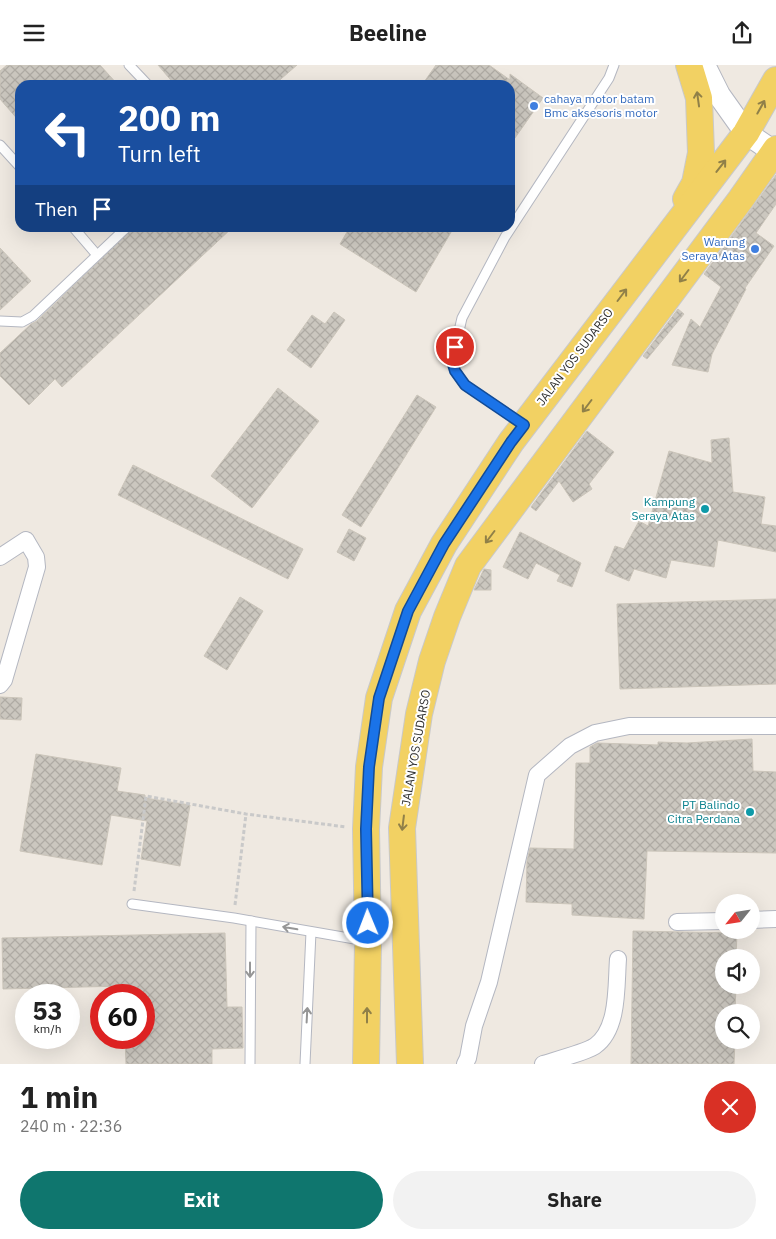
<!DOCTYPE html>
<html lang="en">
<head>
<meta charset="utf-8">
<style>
  body { margin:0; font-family:"IBM Plex Sans",sans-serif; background:#f2f2f2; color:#222; height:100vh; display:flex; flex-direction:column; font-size:19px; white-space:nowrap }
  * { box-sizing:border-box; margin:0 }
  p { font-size:16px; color:#767676 }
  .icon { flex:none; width:28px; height:28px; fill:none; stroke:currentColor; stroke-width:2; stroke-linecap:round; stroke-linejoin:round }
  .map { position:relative; height:999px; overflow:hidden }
  .sheet { display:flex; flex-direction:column; background:#fff; flex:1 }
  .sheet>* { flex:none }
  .top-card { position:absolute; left:15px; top:15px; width:500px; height:152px; border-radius:15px; box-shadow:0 5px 20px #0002; background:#1a4fa0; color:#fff; overflow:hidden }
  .needle { width:32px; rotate:240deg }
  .controls { position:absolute; left:715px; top:829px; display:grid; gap:10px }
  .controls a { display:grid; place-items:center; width:45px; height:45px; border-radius:50%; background:#fff; box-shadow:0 5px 20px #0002; font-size:25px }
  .speed { position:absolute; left:15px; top:919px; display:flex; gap:10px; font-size:25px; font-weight:700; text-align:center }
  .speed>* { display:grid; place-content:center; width:65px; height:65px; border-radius:50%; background:#fff; box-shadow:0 5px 20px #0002; line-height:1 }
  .speed small { font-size:12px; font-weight:400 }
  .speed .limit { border:8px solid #d22; background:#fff; color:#111 }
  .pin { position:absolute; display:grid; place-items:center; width:42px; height:42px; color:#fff; margin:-21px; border:2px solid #fff; border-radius:50%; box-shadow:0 1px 5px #0007 }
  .me { position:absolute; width:55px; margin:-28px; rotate:359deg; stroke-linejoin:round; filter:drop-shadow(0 0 4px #0008) }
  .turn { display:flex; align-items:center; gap:18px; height:105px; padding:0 20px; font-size:22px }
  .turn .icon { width:65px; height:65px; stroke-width:2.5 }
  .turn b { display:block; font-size:35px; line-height:42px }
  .then { display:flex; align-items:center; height:48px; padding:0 20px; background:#0003; gap:10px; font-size:19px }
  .round { display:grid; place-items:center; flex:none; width:52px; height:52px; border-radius:26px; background:#f2f2f2 }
  .head { display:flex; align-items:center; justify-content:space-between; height:85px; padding:0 20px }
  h1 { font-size:30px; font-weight:700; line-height:38px }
  .primary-button { display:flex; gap:10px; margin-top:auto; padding:10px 20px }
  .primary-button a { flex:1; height:58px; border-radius:30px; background:#0f766e; color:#fff; font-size:20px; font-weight:700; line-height:58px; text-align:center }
  .primary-button a+a { background:#f2f2f2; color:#222 }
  header { display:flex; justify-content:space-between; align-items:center; height:65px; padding:0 20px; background:#fff; font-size:22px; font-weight:700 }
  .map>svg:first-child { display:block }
  .building { fill:url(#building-cross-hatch); stroke:#cbc5ba }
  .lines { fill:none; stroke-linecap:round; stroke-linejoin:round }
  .lane-casing { stroke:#b4b7c1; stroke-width:11 }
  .street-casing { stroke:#b4b7c1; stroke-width:18 }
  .secondary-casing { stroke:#b4b7c1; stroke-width:24 }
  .primary-casing { stroke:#c9c9c9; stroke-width:28 }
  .path { stroke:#c9c9c9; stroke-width:3; stroke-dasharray:4 2.5; stroke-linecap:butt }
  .lane { stroke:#fff; stroke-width:9 }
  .street { stroke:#fff; stroke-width:16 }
  .secondary { stroke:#fff; stroke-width:22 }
  .primary { stroke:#f2d163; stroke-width:26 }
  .oneway { stroke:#908048 }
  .oneway2 { stroke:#969696 }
  .route-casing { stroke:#114b97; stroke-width:12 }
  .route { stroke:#1a73e8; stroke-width:9 }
  .shop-dot { fill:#3f7fe0; stroke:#fff; stroke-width:2 }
  .culture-dot { fill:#0f9aa8; stroke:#fff; stroke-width:2 }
  .labels { text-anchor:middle; stroke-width:4; stroke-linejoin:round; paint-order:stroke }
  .shop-label { font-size:12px; fill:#366cbe; stroke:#fff; text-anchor:start }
  .street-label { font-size:12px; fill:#2e2e2e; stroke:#fff }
  .culture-label { font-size:12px; fill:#0d838f; stroke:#fff; text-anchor:end }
</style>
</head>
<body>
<header><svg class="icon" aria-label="menu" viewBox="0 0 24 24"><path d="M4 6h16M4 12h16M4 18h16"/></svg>Beeline<svg class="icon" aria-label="share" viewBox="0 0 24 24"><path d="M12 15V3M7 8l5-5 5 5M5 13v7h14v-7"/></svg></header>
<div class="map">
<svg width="776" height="999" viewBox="0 0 776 999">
  <defs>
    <pattern id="building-cross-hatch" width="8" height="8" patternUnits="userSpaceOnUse" patternTransform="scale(1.25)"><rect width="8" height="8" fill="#cbc7bf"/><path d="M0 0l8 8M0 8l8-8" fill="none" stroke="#afaba4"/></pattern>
  </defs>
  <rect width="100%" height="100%" fill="#efe9e1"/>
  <g class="building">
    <polygon points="7,0 100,0 118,20 20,20 20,57 0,34 0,6"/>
    <polygon points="158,0 297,0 274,20 175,20"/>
    <polygon points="436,0 489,0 510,15 510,9 543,33 510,80 510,20 422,20"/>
    <polygon points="776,110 776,139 756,168 774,181 745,223 746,224 712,289 708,307 672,300 691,254 700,262 721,222 704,209"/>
    <polygon points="134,162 233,162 62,322 55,314 29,340 0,311 0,288 31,259 37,256"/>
    <polygon points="350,162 454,162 416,227 340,179"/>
    <polygon points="0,183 31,216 0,245"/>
    <polygon points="678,244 684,249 647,294 643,291"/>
    <polygon points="334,247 345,255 311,303 287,285 312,250 325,259"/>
    <polygon points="278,323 319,356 252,443 211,411"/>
    <polygon points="417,330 436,342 361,462 342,450"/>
    <polygon points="587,366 614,387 589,419 592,424 573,437 559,416 536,446 531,442"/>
    <polygon points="729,373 733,427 765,432 761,459 776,461 776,487 718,475 714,502 671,495 666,513 634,504 629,516 605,506 615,481 624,484 639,456 648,461 669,386 712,398 711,375"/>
    <polygon points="133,400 303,484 288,514 118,430"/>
    <polygon points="349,464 366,473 354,496 337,487"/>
    <polygon points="520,467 581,498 572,522 557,516 560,510 536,498 528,514 503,502"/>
    <polygon points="484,504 491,505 491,525 474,525"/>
    <polygon points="240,532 263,546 227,605 204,591"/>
    <polygon points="776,534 776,619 620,624 617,539"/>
    <polygon points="0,632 22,633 21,655 0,654"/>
    <polygon points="752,674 753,706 776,707 776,788 647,786 644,854 572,850 572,839 526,837 527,796 530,783 574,784 576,698 590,698 590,682 597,678 658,680 658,677 687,678"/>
    <polygon points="36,689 121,703 117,726 145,730 145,733 190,740 180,801 141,794 147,756 111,750 102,800 20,786"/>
    <polygon points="633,866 737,868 736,892 724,892 724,920 736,920 735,948 724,948 724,975 735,975 734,999 631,999"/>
    <polygon points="225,868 227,942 242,942 243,983 212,984 212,999 126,999 125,972 144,972 144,930 124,930 123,921 3,924 2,873"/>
  </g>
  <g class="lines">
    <g class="lane-casing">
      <g id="lane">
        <polyline points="129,0 148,20"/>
        <polyline points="0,80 20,102"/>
        <polyline points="73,162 97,190"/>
        <polyline points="0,256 22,257 33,251 127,162"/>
        <polyline points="523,359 465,320 455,306 452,296 462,253 505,172 609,13 614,0"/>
        <polyline points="132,839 234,853 366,876"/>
        <polyline points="250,999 251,856"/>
        <polyline points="305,999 311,867"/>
      </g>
    </g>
    <g class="street-casing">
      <g id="street">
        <polyline points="0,492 26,475 36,492 37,502 4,615 0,620"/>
        <polyline points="751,855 776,854"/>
        <polyline points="677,857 724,856"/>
        <polyline points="465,999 468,993 474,961 489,917 537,710 570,681 595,668 629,661 776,661"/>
        <path d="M 543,999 C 556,995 586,987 595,981 C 619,964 616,921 618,894"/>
      </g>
    </g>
    <g class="secondary-casing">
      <polyline id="secondary" points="704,0 719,30 746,68 774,87"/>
    </g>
    <g class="primary-casing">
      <g id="primary">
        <polyline points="686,134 695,118 701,88 699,33 689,0"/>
        <polyline points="366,999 368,877 366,764 369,702 379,633 408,546 444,479 511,377 746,68 776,15"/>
        <polyline points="410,999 402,763 419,649 432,596 447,552 468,501 741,134 776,84"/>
      </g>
    </g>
    <g class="path">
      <polyline points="134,826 146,731 246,749 346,762"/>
      <polyline points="235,840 246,749"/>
    </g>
    <use href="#lane" class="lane"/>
    <use href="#street" class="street"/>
    <use href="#secondary" class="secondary"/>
    <use href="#primary" class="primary"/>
  </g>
  <defs><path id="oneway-shaft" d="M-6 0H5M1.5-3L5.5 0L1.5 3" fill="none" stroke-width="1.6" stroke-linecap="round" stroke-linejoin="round" transform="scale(1.25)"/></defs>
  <g class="oneway">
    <use href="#oneway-shaft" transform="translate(698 34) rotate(-98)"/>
    <use href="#oneway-shaft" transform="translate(761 42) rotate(-61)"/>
    <use href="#oneway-shaft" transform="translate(721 101) rotate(-52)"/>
    <use href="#oneway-shaft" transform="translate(684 211) rotate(127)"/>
    <use href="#oneway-shaft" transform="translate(622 230) rotate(-53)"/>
    <use href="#oneway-shaft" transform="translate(587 341) rotate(127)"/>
    <use href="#oneway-shaft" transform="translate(490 472) rotate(127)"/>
    <use href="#oneway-shaft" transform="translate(403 758) rotate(97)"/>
    <use href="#oneway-shaft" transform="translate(367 950) rotate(-90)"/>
  </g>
  <g class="oneway2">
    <use href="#oneway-shaft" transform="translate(290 863) rotate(-170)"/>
    <use href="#oneway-shaft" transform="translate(250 905) rotate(90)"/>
    <use href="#oneway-shaft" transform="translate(307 950) rotate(-87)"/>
  </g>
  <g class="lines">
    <g class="route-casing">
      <polyline id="route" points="368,858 366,764 369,702 379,633 408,546 444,479 511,377 524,360 465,320 455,306 452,296 455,282"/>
    </g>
    <use href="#route" class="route"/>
  </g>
  <g class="shop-dot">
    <circle cx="534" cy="41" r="5"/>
    <circle cx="755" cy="184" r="5"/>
  </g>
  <g class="culture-dot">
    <circle cx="705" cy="444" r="5"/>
    <circle cx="750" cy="747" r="5"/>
  </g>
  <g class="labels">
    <g class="shop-label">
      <text x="544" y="38">cahaya motor batam<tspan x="544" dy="14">Bmc aksesoris motor</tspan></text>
      <text x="745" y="181" text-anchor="end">Warung<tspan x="745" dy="14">Seraya Atas</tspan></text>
    </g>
    <g class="street-label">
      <text transform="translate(575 292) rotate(-53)" y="4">JALAN YOS SUDARSO</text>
      <text transform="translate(416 683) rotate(-80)" y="4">JALAN YOS SUDARSO</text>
    </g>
    <g class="culture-label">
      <text x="695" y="441">Kampung<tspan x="695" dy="14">Seraya Atas</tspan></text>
      <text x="740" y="744">PT Balindo<tspan x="740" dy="14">Citra Perdana</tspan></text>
    </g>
  </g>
</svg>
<div class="controls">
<a><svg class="needle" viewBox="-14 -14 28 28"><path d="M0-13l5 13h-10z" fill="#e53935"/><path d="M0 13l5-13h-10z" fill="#767676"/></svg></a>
<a><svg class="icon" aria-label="sound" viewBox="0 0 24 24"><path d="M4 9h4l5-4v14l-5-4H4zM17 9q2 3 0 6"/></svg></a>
<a><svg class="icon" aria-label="search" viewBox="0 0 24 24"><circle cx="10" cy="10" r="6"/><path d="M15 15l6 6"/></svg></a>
</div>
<div class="speed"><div>53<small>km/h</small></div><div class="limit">60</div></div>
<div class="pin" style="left:455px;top:282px;background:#d93025"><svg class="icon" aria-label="arrive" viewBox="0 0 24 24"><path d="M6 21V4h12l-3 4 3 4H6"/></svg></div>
<svg class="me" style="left:368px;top:858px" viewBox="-20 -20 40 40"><circle r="17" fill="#1a73e8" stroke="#fff" stroke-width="3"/><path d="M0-11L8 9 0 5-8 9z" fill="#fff"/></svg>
<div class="top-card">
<div class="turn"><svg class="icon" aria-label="left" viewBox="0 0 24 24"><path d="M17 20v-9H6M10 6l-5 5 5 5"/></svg><div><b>200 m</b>Turn left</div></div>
<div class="then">Then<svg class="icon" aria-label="arrive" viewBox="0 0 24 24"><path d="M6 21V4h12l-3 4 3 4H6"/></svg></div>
</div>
</div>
<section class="sheet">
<div class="head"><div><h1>1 min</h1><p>240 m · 22:36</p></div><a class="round" style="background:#d93025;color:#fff"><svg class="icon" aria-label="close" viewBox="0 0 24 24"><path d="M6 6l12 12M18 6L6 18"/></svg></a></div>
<div class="primary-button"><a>Exit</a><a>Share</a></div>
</section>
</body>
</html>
